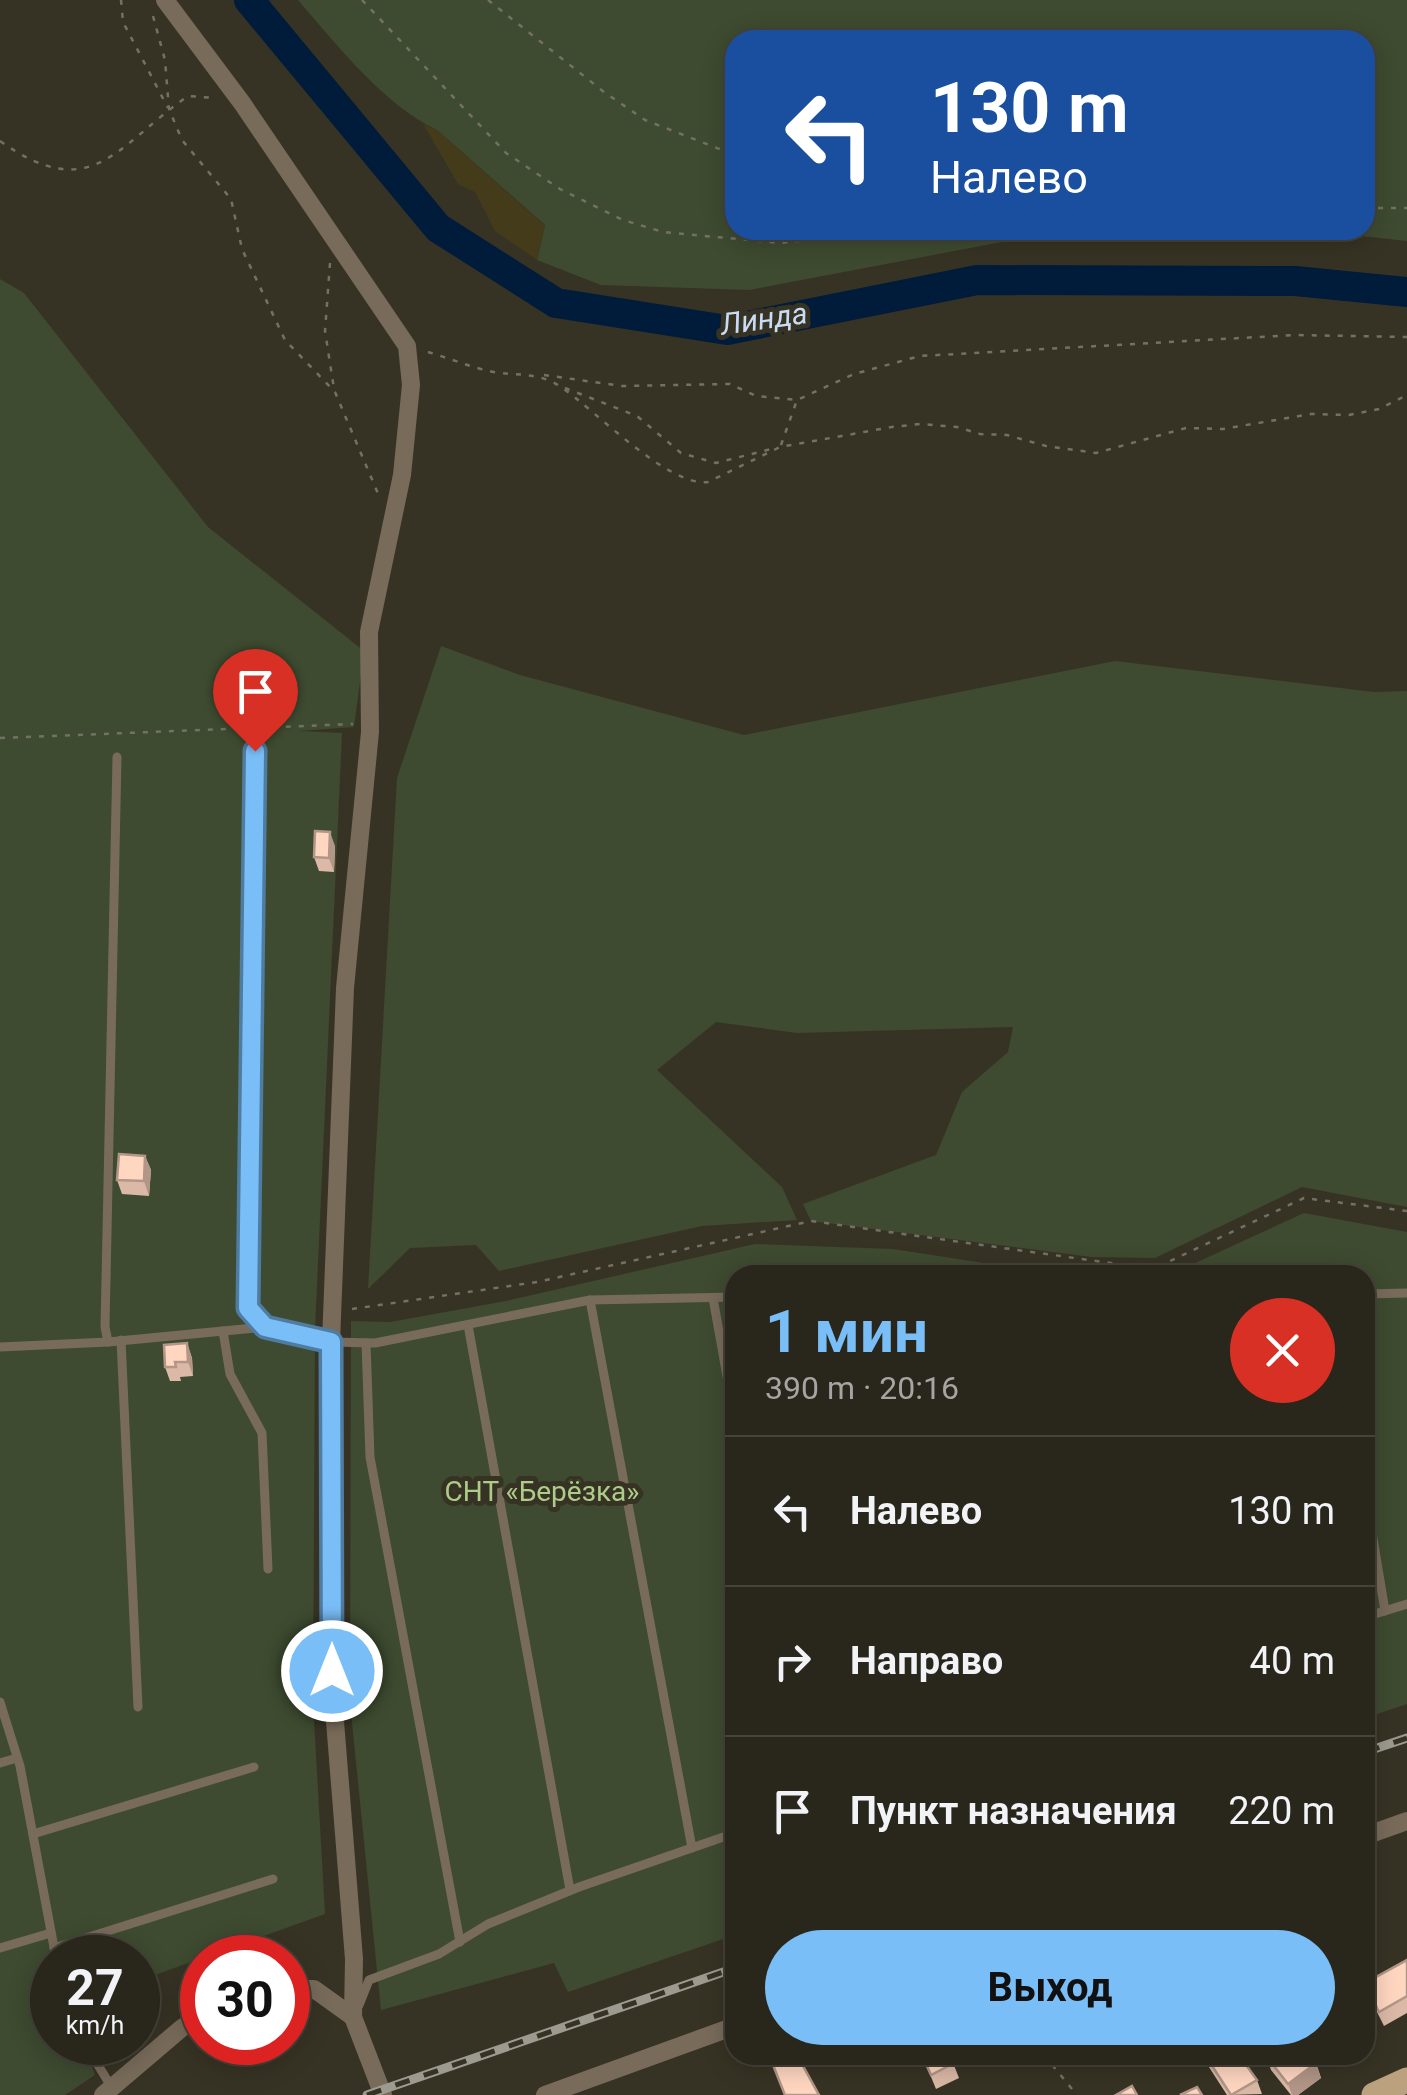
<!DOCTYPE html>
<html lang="ru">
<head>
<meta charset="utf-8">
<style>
  body { margin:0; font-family:Roboto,sans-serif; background:#353228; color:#f1f3f6; height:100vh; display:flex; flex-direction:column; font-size:38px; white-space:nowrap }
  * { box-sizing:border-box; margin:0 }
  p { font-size:32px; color:#a5a5a3 }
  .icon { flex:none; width:55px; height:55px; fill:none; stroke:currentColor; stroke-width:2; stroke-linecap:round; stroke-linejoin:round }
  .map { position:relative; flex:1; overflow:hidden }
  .panel { position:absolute; left:725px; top:1265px; width:650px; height:800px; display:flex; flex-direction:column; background:#29261b; border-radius:30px; box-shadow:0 5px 25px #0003,0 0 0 2px #45433a }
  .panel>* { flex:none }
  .hud { position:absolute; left:725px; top:30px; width:650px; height:210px; border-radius:30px; box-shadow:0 5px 25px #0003,0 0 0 2px #45433a; background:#1a4fa0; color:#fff; overflow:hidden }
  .speed { position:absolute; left:30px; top:1935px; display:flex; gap:20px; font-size:50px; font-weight:700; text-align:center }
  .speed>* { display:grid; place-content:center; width:130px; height:130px; border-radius:50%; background:#29261b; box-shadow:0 5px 25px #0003,0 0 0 2px #45433a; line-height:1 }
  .speed small { font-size:25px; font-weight:400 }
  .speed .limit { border:15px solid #d22; background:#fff; color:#111 }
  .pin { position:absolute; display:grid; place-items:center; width:85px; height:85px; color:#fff; margin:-102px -42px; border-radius:50% 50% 50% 0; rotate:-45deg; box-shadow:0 0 10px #0007 }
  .pin .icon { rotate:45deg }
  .me { position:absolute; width:110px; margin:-55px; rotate:0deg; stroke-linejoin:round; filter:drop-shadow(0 0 8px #0008) }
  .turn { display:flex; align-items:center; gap:35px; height:210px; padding:0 40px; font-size:45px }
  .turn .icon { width:130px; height:130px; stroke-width:2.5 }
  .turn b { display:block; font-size:70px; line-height:85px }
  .round { display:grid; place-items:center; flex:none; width:105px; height:105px; border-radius:52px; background:#353228 }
  .overview { display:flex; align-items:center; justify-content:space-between; height:170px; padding:0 40px }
  h1 { font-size:60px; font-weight:700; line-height:75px; color:#7abef8 }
  .action { display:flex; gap:20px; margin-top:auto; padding:20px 40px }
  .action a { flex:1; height:115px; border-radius:60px; background:#7abef8; color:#111; font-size:40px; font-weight:700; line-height:115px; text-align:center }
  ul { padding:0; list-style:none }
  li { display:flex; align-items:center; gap:30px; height:150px; padding:0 40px; border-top:2px solid #45433a }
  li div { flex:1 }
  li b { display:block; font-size:38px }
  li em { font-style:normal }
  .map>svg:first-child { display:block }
  .green { fill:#3e4b30 }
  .sand { fill:#433b1a }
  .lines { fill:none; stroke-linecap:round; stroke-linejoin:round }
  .river { stroke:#001c3a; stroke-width:30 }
  .path { stroke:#747164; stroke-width:2.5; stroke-dasharray:5 8; stroke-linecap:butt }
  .service { stroke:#786b5a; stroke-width:9 }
  .minor { stroke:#786b5a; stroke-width:18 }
  .primary { stroke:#bba17e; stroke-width:25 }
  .rail-casing { stroke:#9d9a8f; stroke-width:9 }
  .rail { stroke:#373324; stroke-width:5; stroke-dasharray:15; stroke-linecap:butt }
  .wall { fill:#dbb9a6 }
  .shaded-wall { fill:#b29687 }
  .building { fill:#ffd7c1; stroke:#b29687; stroke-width:2.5 }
  .route-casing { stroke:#4f7ca1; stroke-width:25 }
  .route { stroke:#7abef8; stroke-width:18 }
  .labels { text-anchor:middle; stroke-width:10; stroke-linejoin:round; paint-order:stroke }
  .park-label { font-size:28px; fill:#accc88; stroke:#373324 }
  .water-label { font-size:30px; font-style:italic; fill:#c8dcf4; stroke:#373324 }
</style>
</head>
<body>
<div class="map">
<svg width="1407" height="2095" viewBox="0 0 1407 2095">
  <rect width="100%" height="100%" fill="#373324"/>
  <g class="green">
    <path d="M 298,0 L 1407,0 L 1407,241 L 1307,230 L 1365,230 L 1365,40 L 735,40 L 735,230 L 1134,230 L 1023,238 L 749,290 L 601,285 L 537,260 L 545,225 L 437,130 C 385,106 336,44 298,0 Z"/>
    <polygon points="0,279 24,293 208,527 364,651 354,727 299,731 342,733 315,1329 313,1703 325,1914 138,1981 138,1958 52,1958 52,2042 83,2043 95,2075 65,2095 0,2095"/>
    <polygon points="441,646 520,675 744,735 1115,661 1374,692 1407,691 1407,1207 1302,1187 1155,1258 1091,1257 811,1221 803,1204 936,1155 962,1092 1008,1052 1013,1027 797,1033 716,1022 657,1070 782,1187 797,1220 702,1226 499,1271 476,1245 410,1248 368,1289 397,778"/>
    <polygon points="1304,1213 1407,1232 1407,1704 1365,1718 1365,1275 1169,1275"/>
    <polygon points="755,1244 893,1249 1061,1275 735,1275 735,1935 568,1992 554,1963 381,2010 350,1703 351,1321 390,1322 506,1301"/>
  </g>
  <polygon class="sand" points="423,124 437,130 545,226 537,260 495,231 475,192 458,184"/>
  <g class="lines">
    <polyline class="river" points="249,0 438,228 556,303 727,330 977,280 1295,281 1407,292"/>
    <g class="path">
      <polyline points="121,0 123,22 168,108"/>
      <polyline points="362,0 506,153 560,189 623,220 663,232 780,243 898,230"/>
      <polyline points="488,0 604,92 645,120 735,155"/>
      <polyline points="153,16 165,60 169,109 182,140 231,199 242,249 285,340 335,392 379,496"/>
      <path d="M 0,141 C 92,206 116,146 188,96 L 216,98"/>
      <polyline points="1365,208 1407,208"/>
      <polyline points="330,263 325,331 334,389"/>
      <path d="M 428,352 C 449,358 472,368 494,372 C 519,376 539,372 561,387 C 595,410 668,487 708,482 L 780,447 L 892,427 L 920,424 L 957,427 L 980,434 L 1007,435 L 1046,446 L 1096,453 L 1186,428 L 1223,429 L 1311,414 L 1349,415 L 1379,409 L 1407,395"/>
      <polyline points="544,375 622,386 730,384 756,396 797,400 854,374 920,356 1294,335 1407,337"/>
      <polyline points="565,388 637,416 681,453 716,463 775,448"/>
      <polyline points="781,445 797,400"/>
      <polyline points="0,738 353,724"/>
      <polyline points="352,1309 537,1282 811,1221 1153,1269 1304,1198 1407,1211"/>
      <polyline points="1044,2055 1077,2095"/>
    </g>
    <g class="service">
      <polyline points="255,751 248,1308 265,1327"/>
      <polyline points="1365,1294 1407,1293"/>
      <polyline points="713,1298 735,1421"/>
      <polyline points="590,1300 692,1848"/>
      <polyline points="468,1325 570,1890"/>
      <polyline points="223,1331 230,1374 262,1433 268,1569"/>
      <polyline points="121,1340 138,1707"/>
      <polyline points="108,1342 105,1327 117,757"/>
      <polyline points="366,1343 370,1457 460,1942"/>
      <polyline points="0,1347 108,1342 265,1327 331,1342 375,1343 590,1300 735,1297"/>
      <polyline points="1365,1490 1385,1611"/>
      <polyline points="1365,1617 1407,1604"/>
      <polyline points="0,1702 20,1766 56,1958"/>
      <polyline points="0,1763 17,1758"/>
      <polyline points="33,1834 254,1767"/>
      <polyline points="0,1948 51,1933"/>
      <polyline points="54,1948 273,1879"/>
      <polyline points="359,2005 369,1980 439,1954 488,1924 579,1887 735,1833"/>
      <polyline points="84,2042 112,2088"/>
    </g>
    <g class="minor">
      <polyline points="165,0 242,103 407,346 411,385 402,475 369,632 370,732 345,988 330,1367 331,1671 354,1959 353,2017 383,2095"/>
      <polyline points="1365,1836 1407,1821"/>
      <polyline points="288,1989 314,1989 353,2017"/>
      <polyline points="103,2095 183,2027 202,2019"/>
      <polyline points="545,2095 735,2026"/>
    </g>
    <polyline class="primary" points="1374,2095 1407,2080"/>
    <g class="rail-casing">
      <g id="rail">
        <polyline points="1365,1752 1407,1738"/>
        <polyline points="367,2095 735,1968"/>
      </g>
    </g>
    <use href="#rail" class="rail"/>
  </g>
  <g class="wall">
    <polygon points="335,846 334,872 319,871 314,857"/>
    <polygon points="145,1156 151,1170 149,1196 122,1194 117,1180"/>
    <polygon points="187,1343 192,1358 193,1376 180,1377 181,1381 170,1381 165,1367"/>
    <polygon points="1407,1960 1407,2013 1384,2026 1370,1998 1365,1986"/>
    <polygon points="1365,2011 1374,2031 1365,2036"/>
    <polygon points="922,2055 950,2055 959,2078 936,2089"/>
    <polygon points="1204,2055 1239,2055 1257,2080 1262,2094 1227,2095 1207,2064"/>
    <polygon points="1266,2056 1316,2063 1321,2078 1298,2095 1291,2095 1271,2070"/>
  </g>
  <g class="shaded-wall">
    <polygon points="330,832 335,846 334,872 329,858"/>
    <polygon points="145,1156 151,1170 149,1196 144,1181"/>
    <polygon points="187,1343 192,1358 193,1376 188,1362"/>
    <polygon points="1316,2063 1321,2078 1298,2095 1292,2095 1288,2084"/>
  </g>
  <g class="building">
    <polygon points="315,831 330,832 329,858 314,857"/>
    <polygon points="119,1154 145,1156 144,1181 117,1180"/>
    <polygon points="187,1343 188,1362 175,1362 176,1367 165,1367 164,1345"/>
    <polygon points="1407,1960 1407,1996 1379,2012 1365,1983"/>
    <polygon points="769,2055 797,2055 819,2095 785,2095"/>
    <polygon points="922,2055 950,2055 954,2063 931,2075"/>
    <polygon points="1205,2055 1239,2055 1257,2080 1231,2095"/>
    <polygon points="1310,2055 1316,2063 1288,2084 1266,2056"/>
    <polygon points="1132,2086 1137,2095 1116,2095"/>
    <polygon points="1197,2087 1202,2095 1180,2095"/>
  </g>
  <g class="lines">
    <g class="route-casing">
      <polyline id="route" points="255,751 248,1308 265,1327 331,1342 332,1671"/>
    </g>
    <use href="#route" class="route"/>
  </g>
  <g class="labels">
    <g class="park-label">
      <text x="542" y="1501">СНТ «Берёзка»</text>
    </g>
    <g class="water-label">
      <text transform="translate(764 319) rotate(-8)" y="10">Линда</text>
    </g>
  </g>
</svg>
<div class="speed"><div>27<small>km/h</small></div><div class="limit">30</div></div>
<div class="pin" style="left:255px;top:751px;background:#d93025"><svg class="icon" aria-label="arrive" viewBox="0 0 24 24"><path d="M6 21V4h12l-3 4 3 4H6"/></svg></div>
<svg class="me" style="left:332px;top:1671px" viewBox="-20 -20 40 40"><circle r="17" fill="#7abef8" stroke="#fff" stroke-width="3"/><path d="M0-11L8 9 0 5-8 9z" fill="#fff"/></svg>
<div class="hud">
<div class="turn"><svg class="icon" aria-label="left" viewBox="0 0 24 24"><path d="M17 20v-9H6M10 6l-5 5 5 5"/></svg><div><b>130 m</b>Налево</div></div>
</div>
<section class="panel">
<div class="overview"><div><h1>1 мин</h1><p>390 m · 20:16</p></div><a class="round" style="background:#d93025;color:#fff"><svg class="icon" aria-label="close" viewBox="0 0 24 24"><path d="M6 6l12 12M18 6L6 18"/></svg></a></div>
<ul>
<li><svg class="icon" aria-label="left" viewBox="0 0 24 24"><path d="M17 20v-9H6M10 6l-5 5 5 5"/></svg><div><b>Налево</b></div><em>130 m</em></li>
<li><svg class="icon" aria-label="right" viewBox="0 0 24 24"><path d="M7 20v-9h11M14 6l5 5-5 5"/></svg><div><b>Направо</b></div><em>40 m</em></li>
<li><svg class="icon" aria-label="arrive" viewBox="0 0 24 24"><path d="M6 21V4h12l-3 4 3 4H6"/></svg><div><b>Пункт назначения</b></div><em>220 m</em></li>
</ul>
<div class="action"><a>Выход</a></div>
</section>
</div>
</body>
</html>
